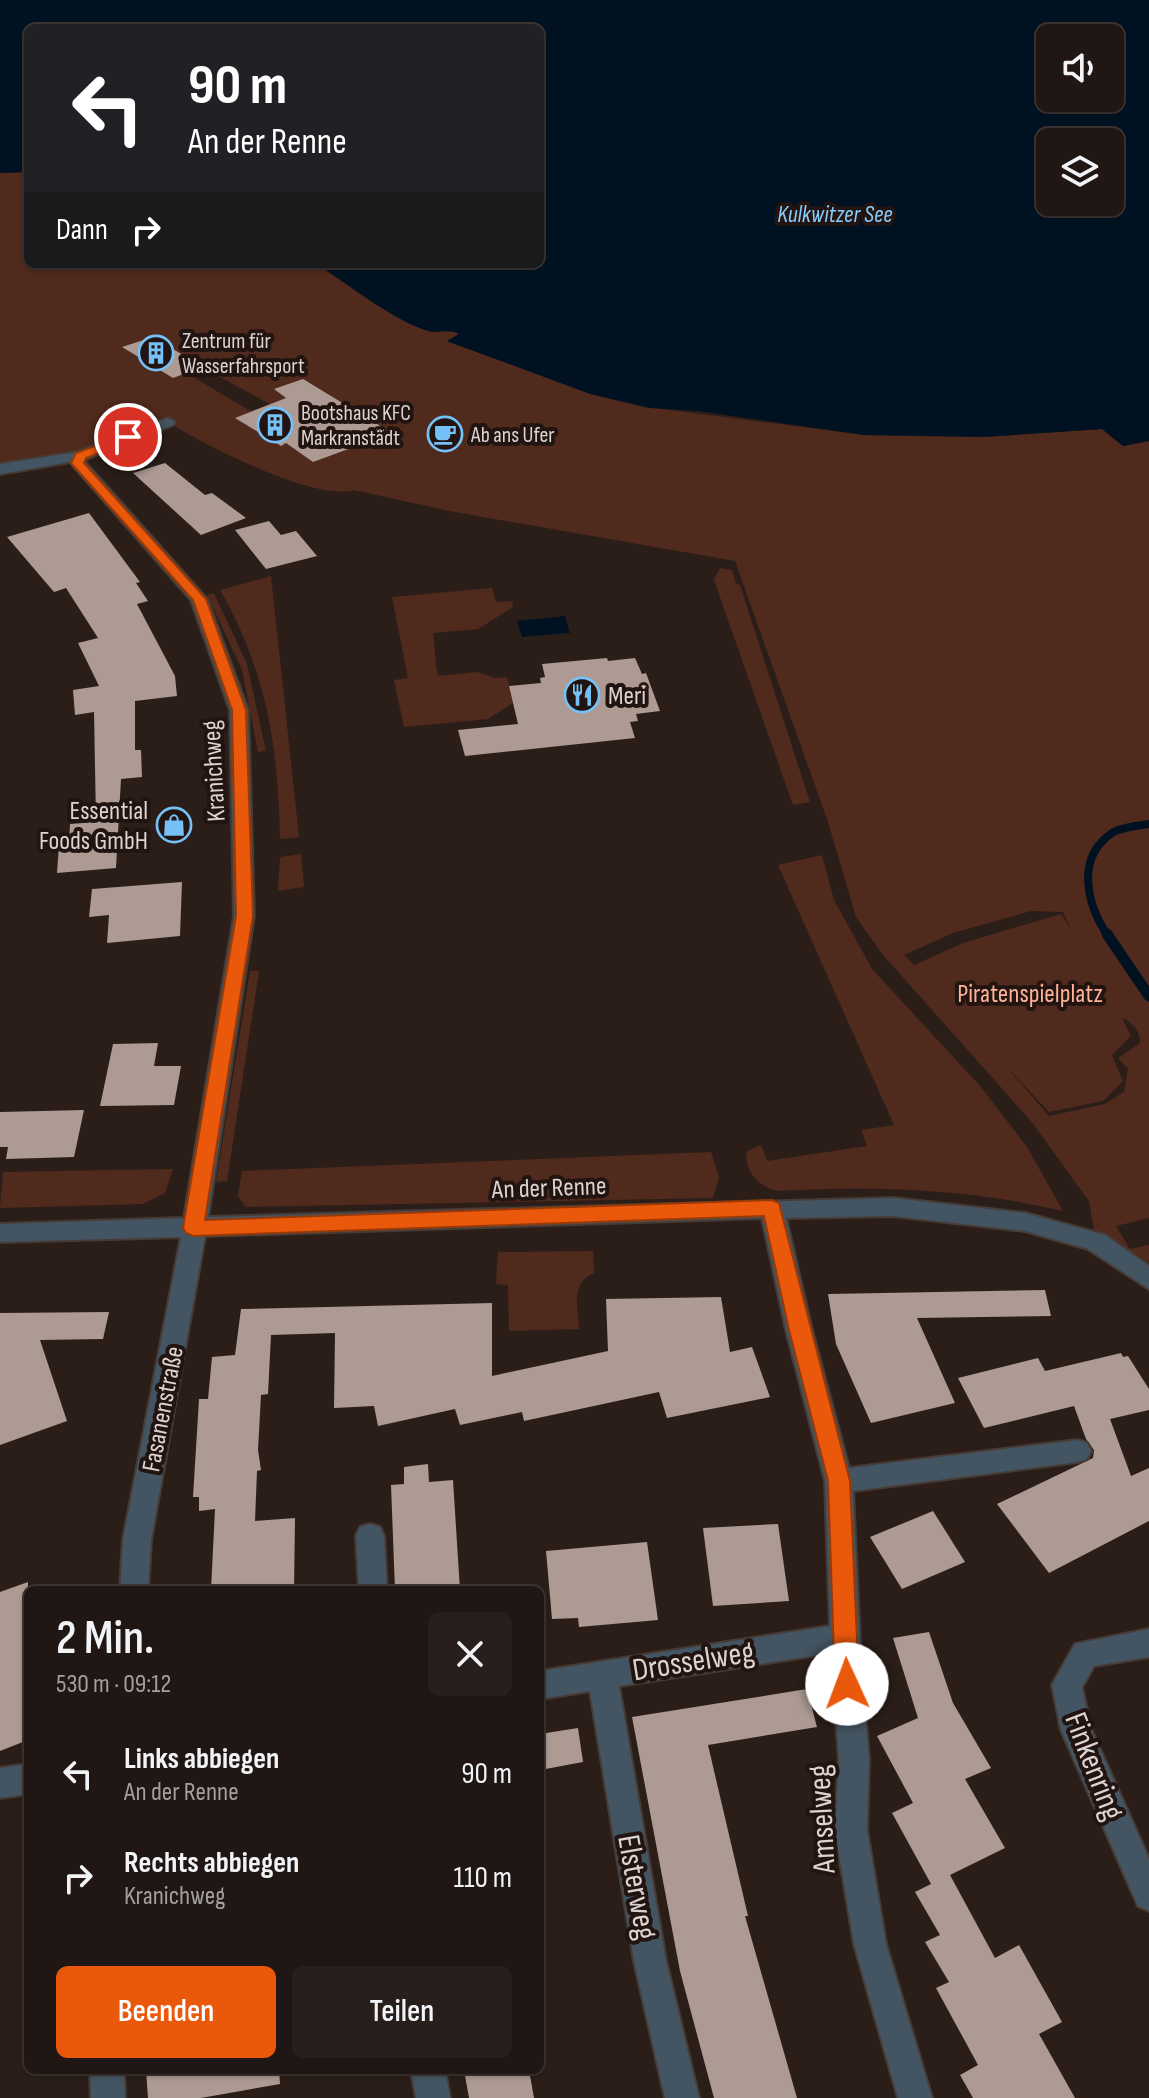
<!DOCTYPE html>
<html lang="de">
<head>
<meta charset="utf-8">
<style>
  body { margin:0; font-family:"Sofia Sans Condensed",sans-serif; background:#281f1c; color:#f1f3f6; height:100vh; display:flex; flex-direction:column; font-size:30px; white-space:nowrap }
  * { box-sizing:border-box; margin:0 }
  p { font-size:26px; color:#a29fa0 }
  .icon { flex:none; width:44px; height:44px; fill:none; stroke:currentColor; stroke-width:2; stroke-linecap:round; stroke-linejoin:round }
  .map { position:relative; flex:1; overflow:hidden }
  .details { position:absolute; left:24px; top:1586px; width:520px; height:488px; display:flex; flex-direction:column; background:#201613; border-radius:12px; box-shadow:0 2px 6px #0004,0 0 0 2px #3d3533 }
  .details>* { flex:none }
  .banner { position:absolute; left:24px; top:24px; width:520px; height:244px; border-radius:12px; box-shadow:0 2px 6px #0004,0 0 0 2px #3d3533; background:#202124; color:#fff; overflow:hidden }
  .buttons { position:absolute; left:1036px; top:24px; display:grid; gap:16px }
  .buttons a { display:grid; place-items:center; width:88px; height:88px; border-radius:12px; background:#201613; box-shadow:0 2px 6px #0004,0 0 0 2px #3d3533; font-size:40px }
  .pin { position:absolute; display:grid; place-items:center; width:68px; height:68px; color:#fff; margin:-34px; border:4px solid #fff; border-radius:50%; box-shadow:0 2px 8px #0007 }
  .me { position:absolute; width:88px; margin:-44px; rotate:358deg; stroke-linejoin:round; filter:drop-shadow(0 0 6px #0008) }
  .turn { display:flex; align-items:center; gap:28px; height:168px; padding:0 32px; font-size:36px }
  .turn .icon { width:104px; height:104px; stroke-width:2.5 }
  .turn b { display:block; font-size:56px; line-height:68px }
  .then { display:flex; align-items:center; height:76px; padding:0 32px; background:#0003; gap:16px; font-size:30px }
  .round { display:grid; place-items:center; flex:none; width:84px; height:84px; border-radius:12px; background:#281f1c }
  .head { display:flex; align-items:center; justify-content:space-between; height:136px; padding:0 32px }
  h1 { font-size:48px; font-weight:600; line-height:60px }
  .cta { display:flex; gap:16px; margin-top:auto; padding:16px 32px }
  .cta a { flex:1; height:92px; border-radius:12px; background:#ea580c; color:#fff; font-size:32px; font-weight:600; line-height:92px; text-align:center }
  .cta a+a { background:#281f1c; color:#f1f3f6 }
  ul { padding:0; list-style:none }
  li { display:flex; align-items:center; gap:24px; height:104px; padding:0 32px }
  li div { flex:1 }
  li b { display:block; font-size:30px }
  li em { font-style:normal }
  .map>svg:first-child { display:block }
  .green { fill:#502a1d; fill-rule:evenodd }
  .water { fill:#001221; fill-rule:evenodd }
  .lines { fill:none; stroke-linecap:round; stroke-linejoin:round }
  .stream-far1 { stroke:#001221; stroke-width:8 }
  .stream { stroke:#001221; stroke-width:11 }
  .building { fill:#ac9a93 }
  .minor-casing { stroke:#473b36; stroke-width:4 }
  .minor { fill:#435562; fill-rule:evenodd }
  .route { fill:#ea580c; stroke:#983908; stroke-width:2 }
  .labels { text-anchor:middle; stroke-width:8; stroke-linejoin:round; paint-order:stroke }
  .far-poi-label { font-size:22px; fill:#ddd3d0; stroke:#221410; text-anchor:start }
  .far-water-label { font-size:24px; font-style:italic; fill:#87cafc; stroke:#221410 }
  .poi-label { font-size:26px; fill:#ddd3d0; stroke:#221410; text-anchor:start }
  .street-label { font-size:26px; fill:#ddd3d0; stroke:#221410 }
  .park-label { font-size:26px; fill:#feb197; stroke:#221410 }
  .near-street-label { font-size:32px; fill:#ddd3d0; stroke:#221410 }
</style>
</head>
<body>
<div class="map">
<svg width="1149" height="2098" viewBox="0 0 1149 2098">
  <rect width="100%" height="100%" fill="#2b1e19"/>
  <g class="green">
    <path d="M 28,172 L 28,264 L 316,264 L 397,316 L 431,332 L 450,329 L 460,334 L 448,342 L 558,381 L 662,409 L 864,435 L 983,437 L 1102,429 L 1123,446 L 1149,441 L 1149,1218 L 1116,1226 L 1130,1249 L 1149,1245 L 1149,1263 L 1096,1242 L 1089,1201 L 1031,1121 L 883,955 L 856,917 L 828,822 L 735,561 L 449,511 L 354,490 C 314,502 203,444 168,422 L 80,456 L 0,469 L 0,173 ZM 203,368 L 270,404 L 270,405 L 250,411 L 188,374 ZM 1031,911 L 1063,912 L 1071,929 L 1061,914 L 963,943 L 914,965 L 904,955 L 953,933 ZM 1122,1018 C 1133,1023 1140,1030 1140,1043 L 1118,1058 L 1128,1069 L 1124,1092 L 1105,1104 L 1049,1116 L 1004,1064 L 1049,1112 L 1103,1101 L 1123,1081 L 1112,1055 L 1131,1036 Z"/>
    <polygon points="720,568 732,570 736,584 740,585 810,802 793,805 714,580"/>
    <path d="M 271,576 L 299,837 L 280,839 C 278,746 267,672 220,590 Z"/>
    <path d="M 492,588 L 496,602 L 512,601 L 513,607 L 478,629 L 433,633 C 435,647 435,662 438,676 L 477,672 L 495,678 L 507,677 L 513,703 L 488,719 L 404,727 L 394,680 L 408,678 L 392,597 Z"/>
    <polygon points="214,593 247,664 266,751 258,752 242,670 207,595"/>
    <polygon points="301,854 304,887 278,891 280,857"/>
    <path d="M 822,855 L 834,900 L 872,969 L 981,1087 L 1027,1147 L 1063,1211 C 968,1189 875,1185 777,1191 C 759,1187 743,1170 747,1151 L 761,1145 L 767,1161 L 867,1146 L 861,1130 L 894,1125 L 778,865 Z"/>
    <polygon points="250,971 259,971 227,1181 216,1182"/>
    <polygon points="711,1152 719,1177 713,1198 246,1207 238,1196 242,1171"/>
    <polygon points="173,1169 165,1193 143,1204 0,1208 3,1172"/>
    <path d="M 593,1251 L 594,1273 C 570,1283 578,1307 579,1329 L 509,1331 L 508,1285 L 496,1284 L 498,1252 Z"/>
  </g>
  <g class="water">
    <path d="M 0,0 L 1149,0 L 1149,441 L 1123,446 L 1102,429 L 983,437 L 864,435 L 698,411 L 649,408 L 590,394 L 447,341 L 459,334 C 447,328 440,334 429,331 C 396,323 347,283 316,264 L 540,264 L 540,28 L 28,28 L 28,172 L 0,173 ZM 1050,38 L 1110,38 L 1110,98 L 1050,98 ZM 1050,142 L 1110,142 L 1110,202 L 1050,202 Z"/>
    <polygon points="565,616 570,633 522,637 517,621"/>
  </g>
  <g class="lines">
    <path class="stream-far1" d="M 1108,936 C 1087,905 1075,858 1112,833 C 1121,827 1138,826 1149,824"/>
    <polyline class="stream" points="1107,934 1149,996"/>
  </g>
  <g class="building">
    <polygon points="153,337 203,367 173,378 122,347"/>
    <polygon points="303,379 392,433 313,462 286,443 281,446 235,418 286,398 274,389"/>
    <polygon points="165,463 205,495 212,493 246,518 201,535 133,473"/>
    <polygon points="89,513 140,582 136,583 148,601 137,604 175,676 177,696 135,701 135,750 141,750 142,777 121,779 116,868 57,873 59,845 69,842 70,824 96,822 94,712 75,715 73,690 99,686 78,643 98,638 66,588 54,592 7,537"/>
    <polygon points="269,521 281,535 296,531 317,556 266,569 235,530"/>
    <polygon points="607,658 608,661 635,658 642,674 646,673 660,711 636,714 638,721 630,722 635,738 465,756 458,730 518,724 509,686 541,683 540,678 545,677 542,664"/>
    <polygon points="182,882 180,936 107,943 109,915 89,917 92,889"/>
    <polygon points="158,1043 154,1066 181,1066 174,1105 100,1106 113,1044"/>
    <polygon points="84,1110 74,1157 6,1159 8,1147 0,1147 0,1112"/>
    <polygon points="1045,1290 1051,1316 917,1318 955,1403 871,1423 836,1344 828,1294"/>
    <polygon points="721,1297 730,1352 752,1347 770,1397 667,1418 659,1392 524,1421 522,1412 460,1425 455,1409 378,1426 374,1406 334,1408 335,1333 271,1335 268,1394 261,1395 258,1450 261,1470 257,1471 255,1521 295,1518 294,1590 211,1590 215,1509 199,1511 199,1497 193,1497 199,1399 208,1399 212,1357 235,1355 241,1309 492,1303 492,1376 608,1351 606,1299"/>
    <polygon points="109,1312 103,1339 40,1340 67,1421 0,1445 0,1313"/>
    <polygon points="1121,1353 1123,1357 1128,1356 1149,1389 1149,1410 1110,1419 1131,1476 1149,1468 1149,1521 1049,1573 997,1504 1093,1458 1094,1450 1086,1439 1074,1406 984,1428 958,1378 1038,1358 1045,1371"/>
    <polygon points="428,1464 429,1482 453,1480 460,1590 395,1590 391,1485 404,1484 404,1467"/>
    <polygon points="933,1511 965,1562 902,1589 870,1537"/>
    <polygon points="778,1524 789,1601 713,1606 703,1528"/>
    <polygon points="647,1542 658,1620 579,1627 578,1618 552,1619 546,1551"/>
    <polygon points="28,1582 28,1740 0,1751 0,1592"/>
    <polygon points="929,1632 953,1703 991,1768 965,1779 1005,1848 950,1875 995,1958 1019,1945 1062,2022 1039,2034 1075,2098 973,2098 960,2075 978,2065 936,1988 949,1982 925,1942 940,1935 915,1892 931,1884 892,1813 913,1803 877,1736 918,1718 893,1638"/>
    <polygon points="807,1689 817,1727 708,1745 748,1916 745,1916 797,2098 714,2098 680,1971 632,1717"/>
    <polygon points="578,1728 583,1762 540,1770 540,1734"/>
    <polygon points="146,2070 279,2070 280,2084 201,2098 148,2098"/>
    <polygon points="464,2070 529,2070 534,2098 469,2098"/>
  </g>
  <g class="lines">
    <g class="minor-casing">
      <g id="minor">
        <polygon points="168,418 175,422 173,425 86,459 85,462 207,599 248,710 254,916 208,1217 893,1198 1025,1213 1105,1235 1149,1266 1149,1289 1088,1249 1025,1231 893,1216 786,1218 812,1330 849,1468 1078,1440 1087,1443 1091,1451 1087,1459 1078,1462 853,1491 861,1666 869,1759 867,1830 886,1944 932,2098 898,2098 854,1944 835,1830 839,1759 831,1653 619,1686 666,1961 699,2098 665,2098 634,1961 590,1691 540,1699 540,1671 830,1626 825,1481 786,1330 762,1218 205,1236 151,1540 148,1590 120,1590 123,1540 181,1237 0,1242 0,1224 184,1218 234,916 230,710 191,600 70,462 0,474 0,464 77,452"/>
        <polygon points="370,1524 380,1527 384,1536 387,1590 359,1590 356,1536 360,1527"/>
        <polygon points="1149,1629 1149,1657 1094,1666 1082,1687 1091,1729 1149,1859 1149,1911 1138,1906 1061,1730 1052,1685 1075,1644"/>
        <polygon points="28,1764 28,1794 0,1798 0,1768"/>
        <polygon points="90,2070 124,2070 125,2098 91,2098"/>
        <polygon points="411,2070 445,2070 450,2098 416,2098"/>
      </g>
    </g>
    <use href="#minor" class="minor"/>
  </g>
  <polygon class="route" points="128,434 134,437 132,440 86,458 84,463 206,599 246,710 253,916 205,1220 772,1200 779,1203 850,1481 859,1684 856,1693 847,1696 839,1693 835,1684 828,1481 789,1330 764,1216 193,1236 186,1233 183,1228 236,916 232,710 193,600 71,463 76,453"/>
  <defs>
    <g id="building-ring" transform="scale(1.8)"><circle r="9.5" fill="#221410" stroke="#75c0f6" stroke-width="1.5"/><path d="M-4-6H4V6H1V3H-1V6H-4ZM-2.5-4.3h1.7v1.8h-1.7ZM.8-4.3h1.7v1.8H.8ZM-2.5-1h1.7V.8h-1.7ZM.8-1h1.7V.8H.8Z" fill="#75c0f6"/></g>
    <g id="cafe-ring" transform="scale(1.8)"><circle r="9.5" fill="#221410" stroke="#75c0f6" stroke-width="1.5"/><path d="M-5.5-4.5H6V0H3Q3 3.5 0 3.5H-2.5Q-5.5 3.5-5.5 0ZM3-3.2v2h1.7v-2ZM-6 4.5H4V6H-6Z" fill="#75c0f6"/></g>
    <g id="restaurant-ring" transform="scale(1.8)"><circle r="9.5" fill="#221410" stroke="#75c0f6" stroke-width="1.5"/><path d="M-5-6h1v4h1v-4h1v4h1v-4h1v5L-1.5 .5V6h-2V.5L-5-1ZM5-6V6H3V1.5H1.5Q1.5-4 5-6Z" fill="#75c0f6"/></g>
    <g id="shop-ring" transform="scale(1.8)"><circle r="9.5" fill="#221410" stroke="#75c0f6" stroke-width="1.5"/><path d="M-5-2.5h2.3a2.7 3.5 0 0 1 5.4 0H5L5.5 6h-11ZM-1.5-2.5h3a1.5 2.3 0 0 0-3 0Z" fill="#75c0f6"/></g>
  </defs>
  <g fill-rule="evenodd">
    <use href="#building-ring" x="156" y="353"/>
    <use href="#building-ring" x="275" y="425"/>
    <use href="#cafe-ring" x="445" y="434"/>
    <use href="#restaurant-ring" x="582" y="695"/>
    <use href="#shop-ring" x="174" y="825"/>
  </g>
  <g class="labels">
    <g class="far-poi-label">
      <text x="182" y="348">Zentrum für<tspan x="182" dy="25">Wasserfahrsport</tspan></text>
      <text x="301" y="420">Bootshaus KFC<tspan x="301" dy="25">Markranstädt</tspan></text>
      <text x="471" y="442">Ab ans Ufer</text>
    </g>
    <g class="far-water-label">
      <text x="835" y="222">Kulkwitzer See</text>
    </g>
    <g class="poi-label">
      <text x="608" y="704">Meri</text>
      <text x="148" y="819" text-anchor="end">Essential<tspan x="148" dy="30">Foods GmbH</tspan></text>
    </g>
    <g class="street-label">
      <text transform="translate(213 771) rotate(-93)" y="9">Kranichweg</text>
      <text transform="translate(549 1187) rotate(-2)" y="9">An der Renne</text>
      <text transform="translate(162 1409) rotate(-79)" y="9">Fasanenstraße</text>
    </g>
    <g class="park-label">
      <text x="1030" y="1002">Piratenspielplatz</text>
    </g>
    <g class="near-street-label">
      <text transform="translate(693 1660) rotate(-9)" y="11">Drosselweg</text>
      <text transform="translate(1095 1766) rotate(69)" y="11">Finkenring</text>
      <text transform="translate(821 1819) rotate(-93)" y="11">Amselweg</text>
      <text transform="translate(638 1887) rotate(80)" y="11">Elsterweg</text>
    </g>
  </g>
</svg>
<div class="buttons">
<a><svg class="icon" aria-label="sound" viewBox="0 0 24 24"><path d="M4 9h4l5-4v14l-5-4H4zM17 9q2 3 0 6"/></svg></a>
<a><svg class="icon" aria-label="layers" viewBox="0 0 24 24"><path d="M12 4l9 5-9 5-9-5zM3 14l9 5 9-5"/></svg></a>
</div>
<div class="pin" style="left:128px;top:437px;background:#d93025"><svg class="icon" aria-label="arrive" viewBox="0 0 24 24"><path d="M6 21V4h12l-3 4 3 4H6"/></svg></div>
<svg class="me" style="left:847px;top:1684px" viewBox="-20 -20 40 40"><circle r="19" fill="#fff"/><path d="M0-13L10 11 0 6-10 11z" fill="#ea580c"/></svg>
<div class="banner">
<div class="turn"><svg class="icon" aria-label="left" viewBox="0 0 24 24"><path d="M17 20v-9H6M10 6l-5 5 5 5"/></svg><div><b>90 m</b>An der Renne</div></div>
<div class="then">Dann<svg class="icon" aria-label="right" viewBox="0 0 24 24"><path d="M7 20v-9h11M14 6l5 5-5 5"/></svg></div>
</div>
<section class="details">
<div class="head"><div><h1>2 Min.</h1><p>530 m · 09:12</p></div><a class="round"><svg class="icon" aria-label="close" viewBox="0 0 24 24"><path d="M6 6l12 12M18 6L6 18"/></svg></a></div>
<ul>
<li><svg class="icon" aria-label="left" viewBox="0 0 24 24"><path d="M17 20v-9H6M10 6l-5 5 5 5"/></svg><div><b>Links abbiegen</b><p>An der Renne</p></div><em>90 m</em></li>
<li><svg class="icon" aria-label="right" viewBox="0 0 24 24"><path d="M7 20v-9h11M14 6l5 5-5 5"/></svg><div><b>Rechts abbiegen</b><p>Kranichweg</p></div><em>110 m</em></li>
</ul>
<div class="cta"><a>Beenden</a><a>Teilen</a></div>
</section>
</div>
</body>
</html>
